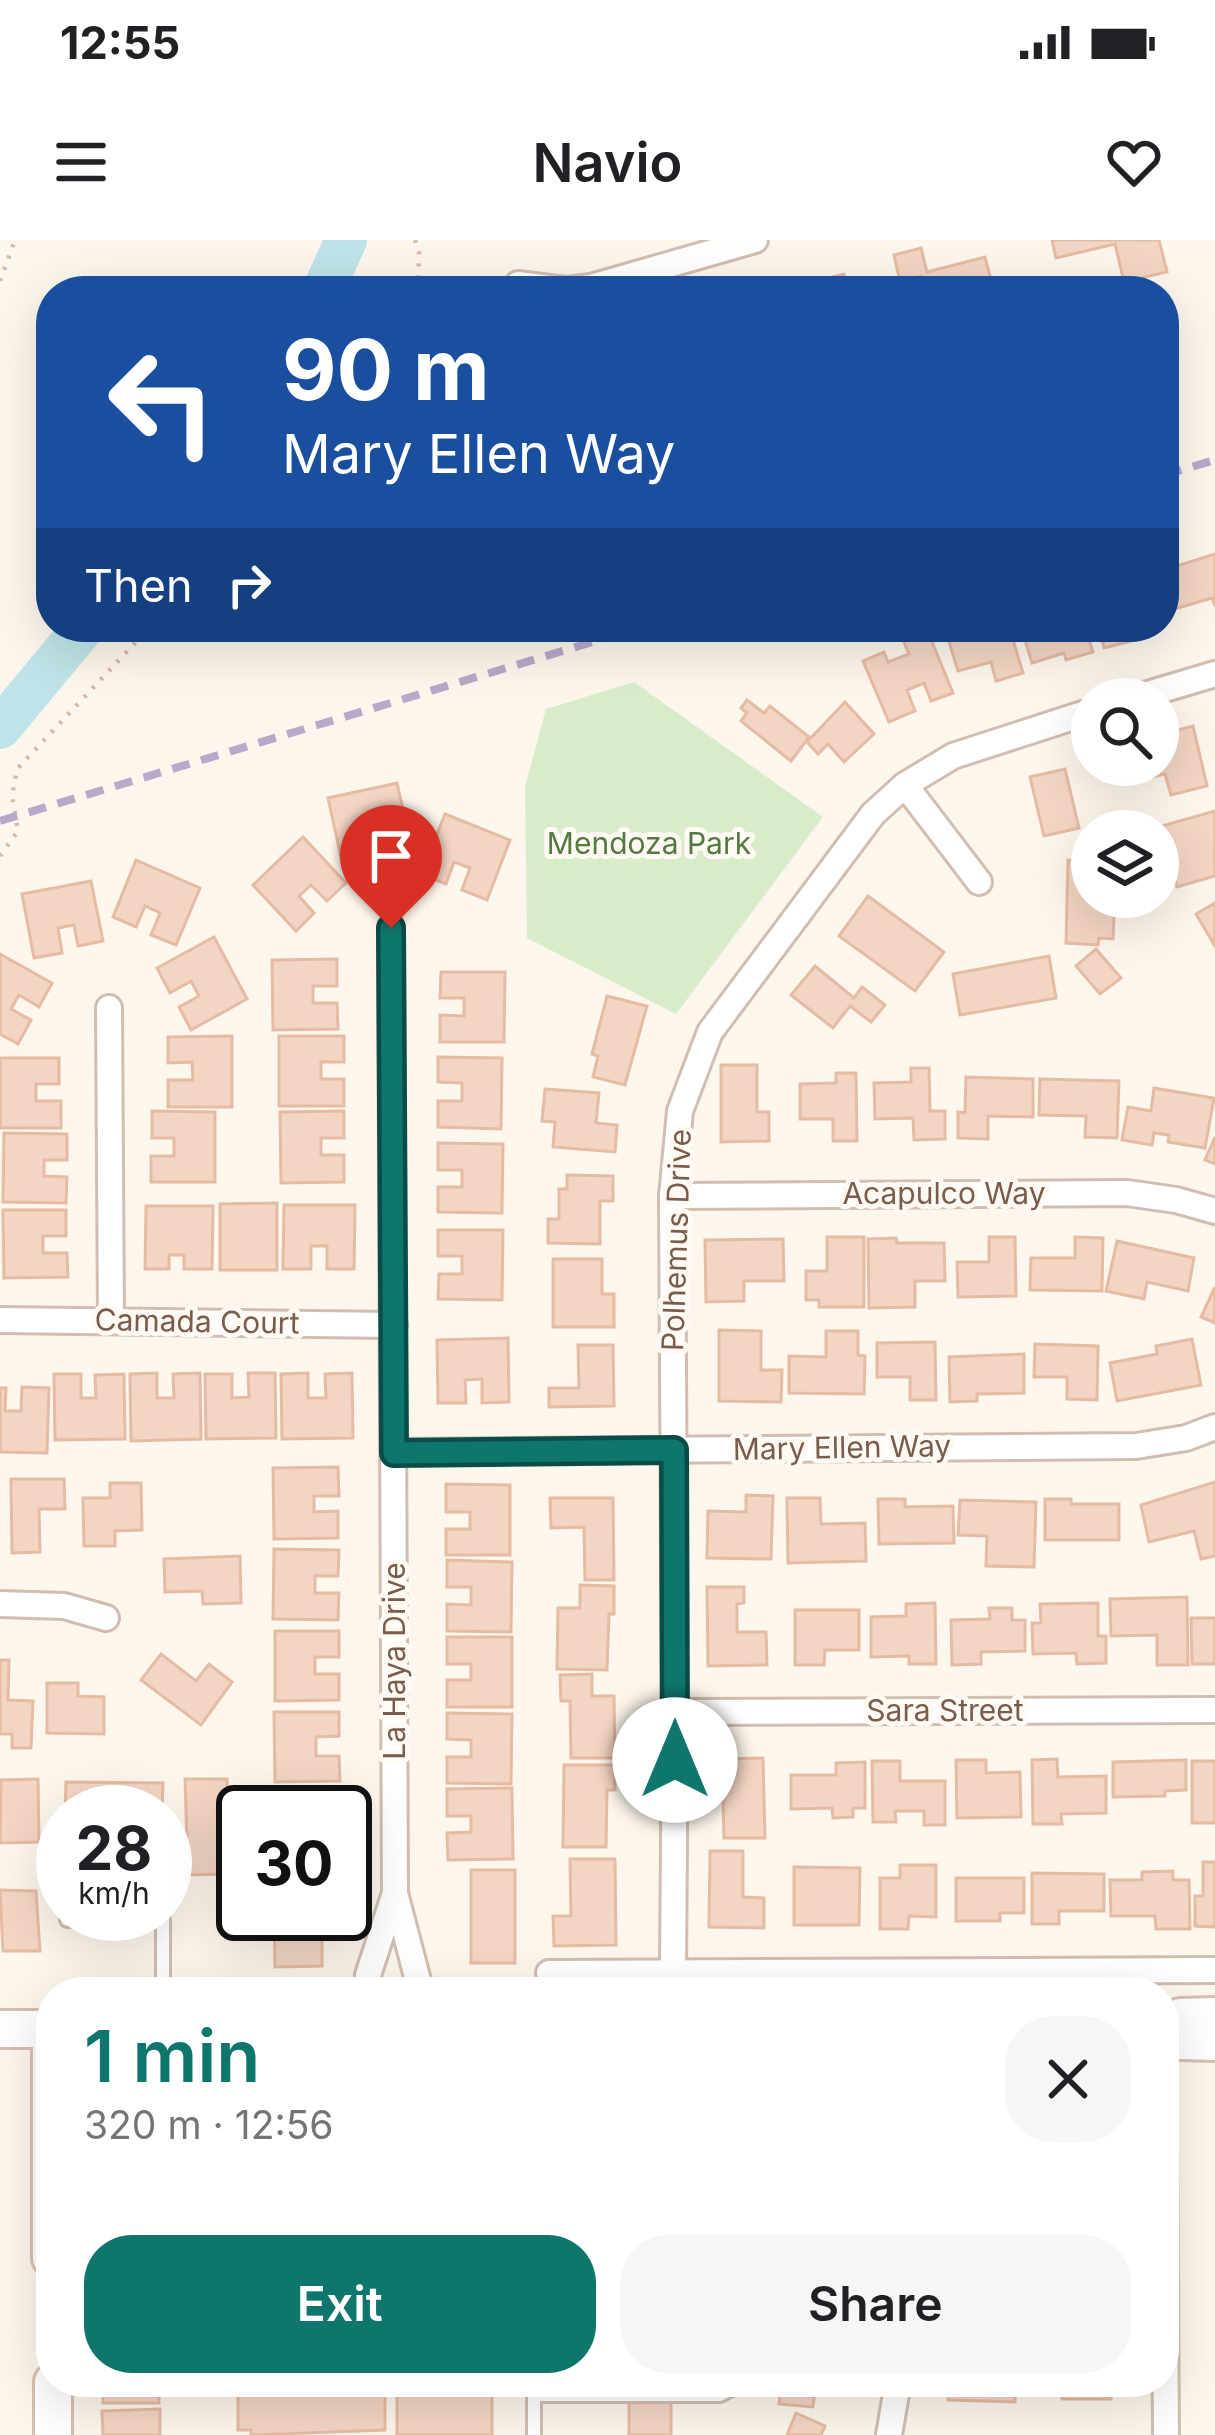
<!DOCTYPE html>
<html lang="en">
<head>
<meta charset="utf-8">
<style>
  body { margin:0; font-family:Inter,sans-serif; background:#f6f6f6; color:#202124; height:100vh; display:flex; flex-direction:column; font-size:45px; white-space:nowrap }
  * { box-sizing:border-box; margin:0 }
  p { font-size:39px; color:#757577 }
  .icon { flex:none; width:66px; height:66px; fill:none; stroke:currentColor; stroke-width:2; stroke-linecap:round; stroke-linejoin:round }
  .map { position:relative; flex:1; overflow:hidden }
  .drawer { position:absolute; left:36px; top:1737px; width:1143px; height:420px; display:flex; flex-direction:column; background:#fff; border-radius:48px; box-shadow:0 12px 48px #0002 }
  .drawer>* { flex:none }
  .hud { position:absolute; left:36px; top:36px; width:1143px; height:366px; border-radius:48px; box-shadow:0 12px 48px #0002; background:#1a4fa0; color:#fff; overflow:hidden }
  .fabs { position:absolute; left:1071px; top:438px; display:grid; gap:24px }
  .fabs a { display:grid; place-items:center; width:108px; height:108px; border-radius:50%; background:#fff; box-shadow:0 12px 48px #0002; font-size:60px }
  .speed { position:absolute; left:36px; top:1545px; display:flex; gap:24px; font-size:60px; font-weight:700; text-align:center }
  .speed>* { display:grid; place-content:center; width:156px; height:156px; border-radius:50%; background:#fff; box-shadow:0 12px 48px #0002; line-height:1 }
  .speed small { font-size:30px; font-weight:400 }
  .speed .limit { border:6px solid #111; border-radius:18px; background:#fff; color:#111 }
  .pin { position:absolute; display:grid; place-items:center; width:102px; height:102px; color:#fff; margin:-123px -51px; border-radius:50% 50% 50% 0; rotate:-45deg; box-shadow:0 0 12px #0007 }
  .pin .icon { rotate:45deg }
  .me { position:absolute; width:132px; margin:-66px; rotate:0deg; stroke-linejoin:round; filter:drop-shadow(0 0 9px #0008) }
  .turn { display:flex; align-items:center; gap:42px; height:252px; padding:0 48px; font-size:54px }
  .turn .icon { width:156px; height:156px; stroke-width:2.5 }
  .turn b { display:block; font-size:84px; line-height:102px }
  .then { display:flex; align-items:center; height:114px; padding:0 48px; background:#0003; gap:24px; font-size:45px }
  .round { display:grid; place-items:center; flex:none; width:126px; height:126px; border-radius:48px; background:#f6f6f6 }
  .head { display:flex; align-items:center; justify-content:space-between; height:204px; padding:0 48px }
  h1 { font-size:72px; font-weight:600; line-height:90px; color:#0f766e }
  .button { display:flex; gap:24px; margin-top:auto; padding:24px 48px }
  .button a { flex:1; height:138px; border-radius:48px; background:#0f766e; color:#fff; font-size:48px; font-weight:600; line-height:138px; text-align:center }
  .button a+a { background:#f6f6f6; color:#202124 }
  .status { display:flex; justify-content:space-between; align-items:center; height:84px; padding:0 60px; background:#fff; direction:ltr }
  .status svg { height:33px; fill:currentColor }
  header { display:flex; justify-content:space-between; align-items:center; height:156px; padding:0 48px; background:#fff; font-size:54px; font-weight:600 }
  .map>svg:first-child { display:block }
  .green { fill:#d8ecc9 }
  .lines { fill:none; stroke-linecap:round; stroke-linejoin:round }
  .river { stroke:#bfe3e8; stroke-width:42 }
  .building { fill:#f3d5c3; stroke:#e6bba3; stroke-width:3 }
  .lane-casing { stroke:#d1beb0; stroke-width:18 }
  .street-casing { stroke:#d1beb0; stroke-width:30 }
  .secondary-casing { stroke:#d6c0b0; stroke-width:42 }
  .path { stroke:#d9b8a5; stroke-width:4.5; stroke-dasharray:3 9; stroke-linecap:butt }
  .lane { stroke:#fff; stroke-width:12 }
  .street { stroke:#fff; stroke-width:24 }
  .secondary { stroke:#fff; stroke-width:36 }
  .rail { stroke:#b9a8c9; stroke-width:8; stroke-dasharray:18 12; stroke-linecap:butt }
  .route-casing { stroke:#0a4d48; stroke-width:30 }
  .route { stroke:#0f766e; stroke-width:21 }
  .labels { text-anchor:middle; stroke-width:10; stroke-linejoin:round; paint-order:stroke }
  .park-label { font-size:30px; fill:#537a41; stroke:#fffaf3 }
  .street-label { font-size:30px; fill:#7a5c4d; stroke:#fffaf3 }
</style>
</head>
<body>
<div class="status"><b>12:55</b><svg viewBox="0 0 49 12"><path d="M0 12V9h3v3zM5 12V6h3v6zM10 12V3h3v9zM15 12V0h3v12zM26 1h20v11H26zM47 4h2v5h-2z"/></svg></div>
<header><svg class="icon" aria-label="menu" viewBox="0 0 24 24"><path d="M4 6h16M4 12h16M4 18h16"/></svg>Navio<svg class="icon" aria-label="heart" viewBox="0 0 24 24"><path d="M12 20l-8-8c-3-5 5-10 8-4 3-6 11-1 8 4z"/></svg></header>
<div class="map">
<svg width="1215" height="2195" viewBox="0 0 1215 2195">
  <rect width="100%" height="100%" fill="#fdf6ec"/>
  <polygon class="green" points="634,442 823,577 676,774 527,698 525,547 546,469"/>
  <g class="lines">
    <g class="river">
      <polyline points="323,51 346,0"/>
      <polyline points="0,488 84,387"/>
    </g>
  </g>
  <g class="building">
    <polygon points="1052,0 1159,0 1167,32 1124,42 1115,4 1056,18"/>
    <polygon points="921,8 927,32 985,17 994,51 926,51 922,36 900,42 894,15"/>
    <polygon points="844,34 849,51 775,51"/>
    <polygon points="1215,314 1215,366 1212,358 1175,369 1164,330"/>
    <polygon points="926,387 953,453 931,461 924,443 907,450 915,471 889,482 863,421 884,412 888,422 909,414 898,388"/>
    <polygon points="964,387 1009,387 1023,433 996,441 991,422 958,431 946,392"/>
    <polygon points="1021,387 1085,387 1093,412 1066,420 1064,413 1032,423"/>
    <polygon points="1099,387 1129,387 1132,401 1104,408"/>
    <polygon points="747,460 764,473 770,466 809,497 791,521 741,481 747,473 741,468"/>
    <polygon points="845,462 874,494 844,522 828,504 818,514 807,502"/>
    <polygon points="1193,486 1207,546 1171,555 1165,534 1132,542 1127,525 1158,525 1158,495"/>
    <polygon points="1065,529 1079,588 1044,596 1030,537"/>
    <polygon points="397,543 411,605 385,610 381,588 365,592 370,616 342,622 328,558"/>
    <polygon points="1215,571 1215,636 1177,647 1172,628 1160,632 1158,603 1162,602 1158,587"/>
    <polygon points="445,574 510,600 487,660 462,650 470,628 454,622 446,644 421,634"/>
    <polygon points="303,597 346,643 327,661 311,645 299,656 314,673 296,691 253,645"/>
    <polygon points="136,620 200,648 176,705 151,695 160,673 145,666 136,687 113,677"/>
    <polygon points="1068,620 1092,621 1092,657 1115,657 1113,699 1099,698 1098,705 1066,703"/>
    <polygon points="91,641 103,701 78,706 74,685 58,688 62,713 34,718 22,654"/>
    <polygon points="868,656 944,712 915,751 839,696"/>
    <polygon points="1215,663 1215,706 1196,674"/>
    <polygon points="214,697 247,759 191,790 179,767 199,756 191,741 170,753 157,728"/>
    <polygon points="1096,709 1121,738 1100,754 1076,726"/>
    <polygon points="0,714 52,743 39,767 19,755 11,769 31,780 18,804 0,794"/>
    <polygon points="1049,716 1056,758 960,775 953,734"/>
    <polygon points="337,719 337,746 313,746 313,763 337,763 338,789 273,790 272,720"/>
    <polygon points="815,726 854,758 862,747 885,765 871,782 850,766 833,788 791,755"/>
    <polygon points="441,732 505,732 504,802 440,802 440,775 464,776 464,758 440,758"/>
    <polygon points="607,756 647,766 625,845 593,837 598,816 592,814"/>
    <polygon points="232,796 232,867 168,867 168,840 193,840 192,822 168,823 168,797"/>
    <polygon points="279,796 344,796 344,822 321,822 321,839 344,839 344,866 279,866"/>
    <polygon points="438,817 502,818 501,889 438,887 438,861 462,861 462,843 438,842"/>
    <polygon points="0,818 59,818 59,844 36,844 36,861 61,861 61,888 0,888"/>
    <polygon points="721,825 757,825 757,872 769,872 769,901 721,902"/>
    <polygon points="911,828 929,828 930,871 945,871 945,899 914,900 913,878 875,879 874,843 911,842"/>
    <polygon points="836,833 856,833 857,901 833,901 833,879 800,879 800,844 836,843"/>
    <polygon points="966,837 1033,839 1033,877 988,876 988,899 958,898 958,872 965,873"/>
    <polygon points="1040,839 1119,841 1117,898 1085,897 1086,876 1039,875"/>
    <polygon points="1154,848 1214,858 1205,908 1168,902 1169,895 1154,893 1152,905 1122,900 1128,867 1151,871"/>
    <polygon points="545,849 599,853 596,883 617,885 615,912 553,907 555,882 542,881"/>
    <polygon points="152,871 215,872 215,942 151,942 151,916 174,916 174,898 152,898"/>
    <polygon points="344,871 344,898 321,898 321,915 344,915 344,942 281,943 280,872"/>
    <polygon points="4,893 67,894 67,920 44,920 44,936 67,937 66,963 3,962"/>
    <polygon points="1215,897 1215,924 1205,920"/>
    <polygon points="438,903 503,904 502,973 438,972 438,947 462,947 462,930 438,930"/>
    <polygon points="567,935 613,936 613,961 600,961 600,1004 548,1003 548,979 559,979 559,949 567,949"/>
    <polygon points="277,963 277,1030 220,1030 220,964"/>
    <polygon points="284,965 355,965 354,1029 327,1029 327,1006 311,1006 311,1029 283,1029"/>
    <polygon points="146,966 213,966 212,1029 184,1029 184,1015 169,1015 169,1029 145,1029"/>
    <polygon points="3,970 66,970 66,996 43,996 43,1013 67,1013 68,1037 4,1038"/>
    <polygon points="438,990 503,990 502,1060 438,1059 439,1034 462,1034 462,1016 438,1016"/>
    <polygon points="827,997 864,997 864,1067 819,1067 819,1060 806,1060 806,1031 827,1031"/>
    <polygon points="989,997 1015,997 1016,1056 958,1057 957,1022 989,1022"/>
    <polygon points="1075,997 1103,998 1102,1051 1030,1050 1031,1018 1075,1018"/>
    <polygon points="896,998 897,1003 944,1003 945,1041 915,1041 915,1067 869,1068 868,999"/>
    <polygon points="783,999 784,1041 744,1041 744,1061 706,1062 705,1000"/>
    <polygon points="1117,1001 1194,1018 1188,1051 1147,1042 1144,1059 1106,1051"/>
    <polygon points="553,1019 602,1019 602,1054 614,1054 614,1087 553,1087"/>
    <polygon points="1215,1047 1215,1083 1201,1077"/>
    <polygon points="719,1090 761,1091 761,1130 782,1130 781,1162 719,1161"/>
    <polygon points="826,1091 858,1091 858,1115 865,1116 864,1154 789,1153 789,1116 826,1117"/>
    <polygon points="508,1098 509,1162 482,1163 482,1139 465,1140 466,1163 438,1163 437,1100"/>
    <polygon points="1192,1099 1201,1145 1117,1161 1110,1123 1157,1114 1156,1106"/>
    <polygon points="935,1102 936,1160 910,1160 910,1137 877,1137 877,1103"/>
    <polygon points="1035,1104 1098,1106 1097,1160 1067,1159 1067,1137 1034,1137"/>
    <polygon points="578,1105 613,1105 614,1166 549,1167 549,1148 579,1148"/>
    <polygon points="1024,1114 1024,1153 977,1154 977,1161 950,1162 949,1117"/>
    <polygon points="157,1133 157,1158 174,1158 173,1134 200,1133 201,1199 131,1201 130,1134"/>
    <polygon points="248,1133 275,1133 276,1198 206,1199 205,1134 232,1134 232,1158 249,1157"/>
    <polygon points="308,1133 308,1158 326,1158 325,1134 352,1133 353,1198 282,1199 281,1134"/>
    <polygon points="54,1134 81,1134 81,1158 96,1158 95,1135 124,1134 125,1199 55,1200"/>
    <polygon points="22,1147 49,1148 47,1213 0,1212 0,1148 6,1148 5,1171 21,1171"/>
    <polygon points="338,1227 339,1256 314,1256 314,1272 338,1271 338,1298 274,1299 273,1228"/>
    <polygon points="11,1239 64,1239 65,1269 39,1269 40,1312 12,1313"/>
    <polygon points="1215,1242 1215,1316 1201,1319 1194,1291 1149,1302 1141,1265"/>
    <polygon points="110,1243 141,1243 142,1290 115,1291 115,1306 84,1306 83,1258 110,1258"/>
    <polygon points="446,1244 510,1245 510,1315 446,1315 446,1289 470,1289 470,1272 446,1272"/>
    <polygon points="746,1255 773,1256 771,1319 707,1318 708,1271 746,1272"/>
    <polygon points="550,1258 613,1258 614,1340 585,1340 584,1287 551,1288"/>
    <polygon points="787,1258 820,1258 821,1284 865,1283 866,1321 788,1323"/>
    <polygon points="878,1259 905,1259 905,1267 953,1266 954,1303 879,1304"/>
    <polygon points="1045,1259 1071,1259 1071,1264 1119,1264 1119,1300 1045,1300"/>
    <polygon points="960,1260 1036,1262 1034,1327 986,1326 987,1296 958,1295"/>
    <polygon points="274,1309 339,1310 338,1336 315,1336 315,1353 339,1353 338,1380 273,1379"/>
    <polygon points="240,1316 241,1363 203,1364 202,1351 165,1352 164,1319"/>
    <polygon points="447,1320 512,1322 511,1392 447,1391 447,1364 471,1365 471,1347 447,1347"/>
    <polygon points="580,1345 614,1346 614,1374 609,1374 607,1430 557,1429 558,1368 580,1368"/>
    <polygon points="707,1347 744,1347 744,1363 737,1364 737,1392 766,1392 767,1425 708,1426"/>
    <polygon points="1187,1357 1188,1425 1157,1425 1157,1395 1111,1396 1110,1359"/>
    <polygon points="935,1363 936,1424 909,1424 909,1416 871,1417 871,1377 906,1376 906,1364"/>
    <polygon points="1098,1363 1098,1396 1106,1396 1106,1423 1077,1424 1076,1413 1033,1414 1032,1383 1041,1383 1040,1364"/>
    <polygon points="989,1368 1012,1368 1012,1380 1025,1380 1025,1411 981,1412 981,1424 952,1425 951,1380 990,1379"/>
    <polygon points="795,1370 859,1370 859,1410 825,1410 824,1425 795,1425"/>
    <polygon points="1191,1378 1215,1378 1215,1424 1192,1424"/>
    <polygon points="275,1391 339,1391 339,1417 315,1417 315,1434 339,1434 339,1460 275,1461"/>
    <polygon points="447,1397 512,1397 512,1467 447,1467 447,1440 471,1440 471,1424 447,1424"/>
    <polygon points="161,1414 196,1441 209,1424 232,1442 201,1485 141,1440"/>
    <polygon points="0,1420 9,1420 8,1460 33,1461 31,1508 12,1508 12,1494 0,1494"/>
    <polygon points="592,1434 592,1456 614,1456 615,1518 571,1518 570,1461 561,1461 560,1435"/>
    <polygon points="47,1443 78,1443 78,1456 104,1457 104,1494 47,1493"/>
    <polygon points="274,1472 339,1472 339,1496 316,1497 316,1516 339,1516 340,1541 275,1542"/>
    <polygon points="447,1473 512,1474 511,1544 447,1543 447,1517 471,1517 471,1500 447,1499"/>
    <polygon points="763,1518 765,1598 724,1598 722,1519"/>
    <polygon points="1057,1519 1058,1537 1106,1536 1106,1573 1061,1574 1062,1584 1033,1584 1032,1520"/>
    <polygon points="956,1520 986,1520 986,1533 1020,1532 1021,1577 957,1578"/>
    <polygon points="1186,1520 1186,1550 1165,1551 1165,1556 1113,1557 1113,1522"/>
    <polygon points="872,1521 900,1521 900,1541 945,1541 945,1585 924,1585 924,1571 895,1571 896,1582 873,1582"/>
    <rect x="1192" y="1521" width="23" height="62"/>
    <polygon points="865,1522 865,1568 853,1568 853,1577 833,1578 832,1568 791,1569 791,1535 836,1535 836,1523"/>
    <polygon points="564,1525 615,1525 615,1550 607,1550 606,1607 563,1607"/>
    <polygon points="38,1539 39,1602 0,1603 1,1540"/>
    <polygon points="185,1539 227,1539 228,1634 188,1635"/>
    <polygon points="66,1542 163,1543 162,1572 65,1572"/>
    <polygon points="512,1548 513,1619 448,1620 447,1593 471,1592 471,1576 447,1576 447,1549"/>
    <polygon points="339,1553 340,1572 274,1572 274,1554"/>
    <polygon points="710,1611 743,1611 743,1657 764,1658 764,1688 709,1687"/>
    <polygon points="570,1619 615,1619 616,1705 554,1706 553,1676 571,1676"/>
    <polygon points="1203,1622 1215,1622 1215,1687 1195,1686 1195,1656 1203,1656"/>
    <polygon points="900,1625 936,1625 936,1677 909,1676 908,1689 880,1689 880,1638 900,1638"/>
    <polygon points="794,1627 860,1628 859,1685 794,1685"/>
    <rect x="471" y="1630" width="44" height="93"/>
    <polygon points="1173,1631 1173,1640 1189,1640 1190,1689 1156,1689 1155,1676 1111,1676 1110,1640 1142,1640 1142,1632"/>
    <polygon points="1032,1633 1104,1634 1104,1671 1059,1671 1059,1684 1032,1684"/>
    <polygon points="956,1638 1024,1638 1024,1673 1000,1673 1000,1681 956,1681"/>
    <polygon points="0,1650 36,1651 40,1711 3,1711"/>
    <polygon points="274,1674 322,1674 322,1726 275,1727"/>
    <rect x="103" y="2142" width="56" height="21"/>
    <polygon points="238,2142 385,2142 385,2190 251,2195 251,2190 238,2190"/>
    <polygon points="606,2142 724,2142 724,2145 606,2146"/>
    <polygon points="782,2142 816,2142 813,2167 779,2164"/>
    <polygon points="949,2142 1016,2142 1015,2162 948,2160"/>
    <rect x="1062" y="2142" width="49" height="17"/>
    <rect x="397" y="2143" width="95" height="52"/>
    <polygon points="671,2162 671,2195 629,2195 629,2163"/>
    <polygon points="160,2169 160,2195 103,2195 102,2171"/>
    <polygon points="796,2173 825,2186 821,2195 787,2195"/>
  </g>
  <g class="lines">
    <g class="lane-casing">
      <g id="lane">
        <polyline points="67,1680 163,1679 163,1752"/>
        <polyline points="534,2142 534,2195"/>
        <polyline points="534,2155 720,2155 734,2148 735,2142"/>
      </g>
    </g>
    <g class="street-casing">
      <g id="street">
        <polyline points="518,44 566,50 591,47 755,0"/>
        <polyline points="1131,459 1215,434"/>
        <polyline points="905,545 979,642"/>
        <polyline points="109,768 111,1081"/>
        <polyline points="672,956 1127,953 1176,960 1215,971"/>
        <polyline points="0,1080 394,1085"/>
        <polyline points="395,1212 1136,1206 1186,1198 1215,1187"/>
        <polyline points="0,1364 64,1366 106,1378"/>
        <polyline points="675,1472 1215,1470"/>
        <polyline points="395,1653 421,1752"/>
        <polyline points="673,1731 675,1472 672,956 680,871 710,792 873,574 905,545 953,516 1092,471"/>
        <polyline points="549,1733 1215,1730"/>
        <polyline points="368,1752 368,1735 395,1653 391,688"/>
        <polyline points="1164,1900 1166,2195"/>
        <polyline points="889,2195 898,2142"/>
      </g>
    </g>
    <g class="secondary-casing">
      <g id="secondary">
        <polyline points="1164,1787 1180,1777 1215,1776"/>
        <polyline points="1165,1787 1181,1801 1215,1802"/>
        <polyline points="0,1789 51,1789"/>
        <polyline points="51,1790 51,2018"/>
        <polyline points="53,2142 53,2195"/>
      </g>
    </g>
    <g class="path">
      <polyline points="415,0 419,12 418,51"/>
      <polyline points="0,41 15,0"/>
      <polyline points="0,616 18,591 12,556 17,529 150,387"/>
    </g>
    <use href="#lane" class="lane"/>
    <use href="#street" class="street"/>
    <use href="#secondary" class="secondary"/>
    <g class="rail">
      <polyline points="1164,235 1215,220"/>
      <polyline points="0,581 642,387"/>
    </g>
  </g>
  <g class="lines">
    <g class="route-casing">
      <polyline id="route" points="391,688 394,1213 674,1210 675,1520"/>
    </g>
    <use href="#route" class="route"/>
  </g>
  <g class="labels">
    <g class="park-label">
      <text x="649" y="614">Mendoza Park</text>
    </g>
    <g class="street-label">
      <text x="944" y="964">Acapulco Way</text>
      <text transform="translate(677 1000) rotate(-88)" y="10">Polhemus Drive</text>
      <text transform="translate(197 1082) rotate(1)" y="10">Camada Court</text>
      <text transform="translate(842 1208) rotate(-1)" y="10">Mary Ellen Way</text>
      <text transform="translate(395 1421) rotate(-90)" y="10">La Haya Drive</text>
      <text x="945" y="1481">Sara Street</text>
    </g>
  </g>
</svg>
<div class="fabs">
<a><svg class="icon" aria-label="search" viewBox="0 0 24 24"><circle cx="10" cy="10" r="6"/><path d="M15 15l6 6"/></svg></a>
<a><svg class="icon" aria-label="layers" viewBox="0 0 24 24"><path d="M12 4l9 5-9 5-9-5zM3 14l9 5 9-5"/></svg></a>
</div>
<div class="speed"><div>28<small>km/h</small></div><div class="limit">30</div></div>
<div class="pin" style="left:391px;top:688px;background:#d93025"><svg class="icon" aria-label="arrive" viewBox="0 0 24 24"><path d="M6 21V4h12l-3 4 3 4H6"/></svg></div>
<svg class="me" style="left:675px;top:1520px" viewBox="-20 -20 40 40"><circle r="19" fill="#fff"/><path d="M0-13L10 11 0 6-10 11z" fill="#0f766e"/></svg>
<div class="hud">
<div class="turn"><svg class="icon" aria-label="left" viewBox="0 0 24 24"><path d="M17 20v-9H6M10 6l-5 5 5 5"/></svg><div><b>90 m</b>Mary Ellen Way</div></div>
<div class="then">Then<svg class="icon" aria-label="right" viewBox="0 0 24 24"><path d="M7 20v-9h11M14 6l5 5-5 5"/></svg></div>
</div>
<section class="drawer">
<div class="head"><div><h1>1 min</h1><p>320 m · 12:56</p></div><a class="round"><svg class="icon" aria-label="close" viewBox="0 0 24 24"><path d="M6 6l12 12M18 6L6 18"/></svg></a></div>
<div class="button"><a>Exit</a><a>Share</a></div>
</section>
</div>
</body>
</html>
